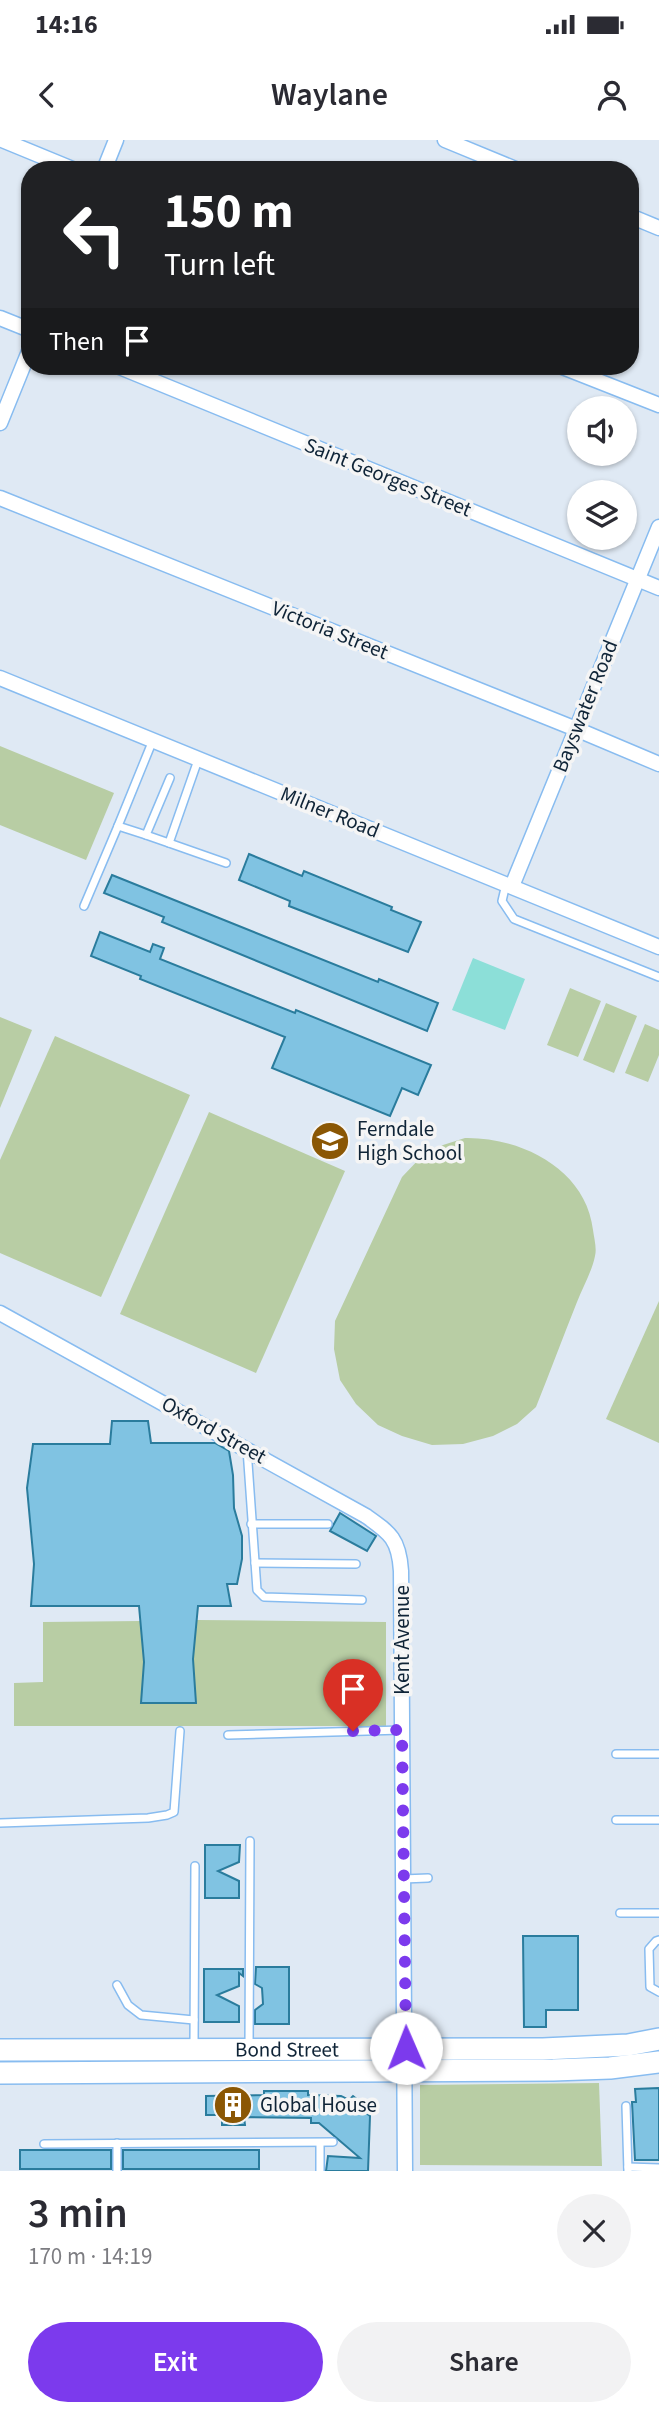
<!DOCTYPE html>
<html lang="en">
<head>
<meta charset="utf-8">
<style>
  body { margin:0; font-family:"Source Sans 3",sans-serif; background:#f2f2f3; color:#2b2b33; height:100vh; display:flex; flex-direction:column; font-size:26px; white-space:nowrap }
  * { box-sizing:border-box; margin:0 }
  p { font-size:23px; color:#7c7c81 }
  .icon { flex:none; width:38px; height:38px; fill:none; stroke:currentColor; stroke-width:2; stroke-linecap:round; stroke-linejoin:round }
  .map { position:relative; height:2031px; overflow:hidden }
  .sheet { display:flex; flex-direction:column; background:#fff; flex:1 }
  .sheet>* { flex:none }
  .hud { position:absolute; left:21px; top:21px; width:618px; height:214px; border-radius:28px; box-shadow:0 2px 5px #0004; background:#202124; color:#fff; overflow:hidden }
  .tools { position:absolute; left:567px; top:256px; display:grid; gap:14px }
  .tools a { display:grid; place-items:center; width:70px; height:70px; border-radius:50%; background:#fff; box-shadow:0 2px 5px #0004; font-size:35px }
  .pin { position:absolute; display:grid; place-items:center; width:60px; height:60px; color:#fff; margin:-72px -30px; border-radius:50% 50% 50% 0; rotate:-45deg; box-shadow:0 0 7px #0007 }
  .pin .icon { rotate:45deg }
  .me { position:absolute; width:77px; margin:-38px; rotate:359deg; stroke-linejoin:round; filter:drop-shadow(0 0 5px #0008) }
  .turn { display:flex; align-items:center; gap:24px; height:147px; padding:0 28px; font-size:32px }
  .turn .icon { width:91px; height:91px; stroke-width:2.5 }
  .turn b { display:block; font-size:49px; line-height:60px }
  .then { display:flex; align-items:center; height:66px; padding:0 28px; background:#0003; gap:14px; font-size:26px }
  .round { display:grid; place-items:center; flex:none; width:74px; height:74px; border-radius:37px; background:#f2f2f3 }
  .head { display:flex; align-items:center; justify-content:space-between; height:119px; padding:0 28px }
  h1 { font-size:42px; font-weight:600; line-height:52px }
  .action { display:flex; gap:14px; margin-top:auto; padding:14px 28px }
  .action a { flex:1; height:80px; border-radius:42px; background:#7c3aed; color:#fff; font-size:28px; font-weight:600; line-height:80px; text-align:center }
  .action a+a { background:#f2f2f3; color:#2b2b33 }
  .status { display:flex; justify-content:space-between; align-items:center; height:49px; padding:0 35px; background:#fff; direction:ltr }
  .status svg { height:19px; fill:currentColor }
  header { display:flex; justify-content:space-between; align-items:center; height:91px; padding:0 28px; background:#fff; font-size:32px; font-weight:600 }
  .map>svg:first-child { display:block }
  .green { fill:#b8cda4 }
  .water { fill:#8cdfd8 }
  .building { fill:#80c3e2; stroke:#2a7c9d; stroke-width:2 }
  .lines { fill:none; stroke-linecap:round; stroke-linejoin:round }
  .lane-casing { stroke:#88bcf0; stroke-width:10 }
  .street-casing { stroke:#88bcf0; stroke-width:17 }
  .secondary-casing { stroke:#88bcf0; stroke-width:24 }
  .lane { stroke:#fff; stroke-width:7 }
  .street { stroke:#fff; stroke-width:14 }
  .secondary { stroke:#fff; stroke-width:21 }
  .route { stroke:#7c3aed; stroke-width:12; stroke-dasharray:0 21.6 }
  .labels { text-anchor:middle; stroke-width:7; stroke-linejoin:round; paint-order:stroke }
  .street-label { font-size:21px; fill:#0f2437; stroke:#f5f5f5 }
  .poi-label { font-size:21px; fill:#0f2437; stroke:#f5f5f5; text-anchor:start }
</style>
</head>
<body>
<div class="status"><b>14:16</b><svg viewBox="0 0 49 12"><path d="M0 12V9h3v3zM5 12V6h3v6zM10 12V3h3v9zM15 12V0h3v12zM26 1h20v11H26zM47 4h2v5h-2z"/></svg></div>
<header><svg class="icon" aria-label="back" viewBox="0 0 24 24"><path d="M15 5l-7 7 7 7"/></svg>Waylane<svg class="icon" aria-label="person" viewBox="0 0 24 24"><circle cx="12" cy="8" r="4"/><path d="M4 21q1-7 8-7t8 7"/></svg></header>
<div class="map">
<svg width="659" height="2031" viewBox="0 0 659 2031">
  <rect width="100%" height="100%" fill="#dfe9f4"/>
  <g class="green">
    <polygon points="0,606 114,653 86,720 0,685"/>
    <polygon points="570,848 601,861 578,917 547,905"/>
    <polygon points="606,863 637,876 614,933 583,920"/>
    <polygon points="0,877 32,890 0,968"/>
    <polygon points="645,884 659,890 659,915 648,942 625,933"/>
    <polygon points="55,896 190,955 101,1157 0,1113 0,1020"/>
    <polygon points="209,972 345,1031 256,1233 120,1174"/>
    <path d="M 465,998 C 521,997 586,1029 593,1090 C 594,1098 597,1108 595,1116 C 592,1131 583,1147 577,1162 C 563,1197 550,1232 536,1267 L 517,1284 L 493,1296 L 463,1304 L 432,1305 L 402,1296 L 378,1285 L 356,1264 L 340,1240 L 334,1209 L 335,1181 L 402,1037 L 422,1016 L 443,1005 Z"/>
    <polygon points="659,1161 659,1303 606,1279"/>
    <polygon points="197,1480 386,1482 386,1586 14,1586 14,1543 43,1542 43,1482 141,1481 196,1563 193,1519"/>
    <polygon points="599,1943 602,2026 420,2025 420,1945"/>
  </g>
  <polygon class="water" points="473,818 525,839 505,890 452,870"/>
  <g class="building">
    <polygon points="249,714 302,736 304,731 392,767 391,770 421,782 408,812 289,766 290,761 239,740"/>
    <polygon points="112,735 378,842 379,839 438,863 427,891 162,782 164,777 104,753"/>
    <polygon points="100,792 150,812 153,804 164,808 160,819 295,873 296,870 431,925 418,955 402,948 390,976 272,928 285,897 140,839 141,836 91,816"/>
    <polygon points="112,1281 148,1281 151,1303 215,1303 229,1311 233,1335 234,1368 242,1396 242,1419 237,1444 227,1444 231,1466 198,1466 193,1519 196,1563 141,1563 144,1522 139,1466 31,1466 34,1424 27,1348 33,1304 110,1304"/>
    <polygon points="340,1373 376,1396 367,1411 330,1391"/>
    <polygon points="205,1705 240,1705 239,1722 218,1731 239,1741 239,1758 205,1758"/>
    <polygon points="523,1796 578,1796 578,1870 546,1870 546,1887 524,1887"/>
    <polygon points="256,1827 289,1827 289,1884 255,1884 255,1870 263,1864 262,1848 255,1844"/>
    <polygon points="204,1829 243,1829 243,1836 239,1833 239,1846 217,1855 239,1866 239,1882 204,1882"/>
    <polygon points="659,1948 659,2020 635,2020 632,1962 636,1962 635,1949"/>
    <polygon points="264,1951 308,1951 308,1955 341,1956 349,1960 353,1956 368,1968 365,1972 370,1976 368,2031 326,2031 328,2016 360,2018 319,1983 311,1983 311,1978 244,1977 245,1985 222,1985 222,1975 206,1975 206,1956 264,1955"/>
    <rect x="20" y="2010" width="91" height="19"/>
    <rect x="123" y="2010" width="136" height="19"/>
  </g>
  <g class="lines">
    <g class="lane-casing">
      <g id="lane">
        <polyline points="198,620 169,703 226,723"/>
        <polyline points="146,695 118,686 153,600"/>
        <polyline points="169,703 146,695 170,638"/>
        <polyline points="506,744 502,761 514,779 659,837"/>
        <polyline points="84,766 118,686"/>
        <polyline points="247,1309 257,1450 264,1457 362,1460"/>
        <polyline points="251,1384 328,1384"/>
        <polyline points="255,1423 356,1424"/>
        <polyline points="228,1595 402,1590"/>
        <polyline points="616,1614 659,1614"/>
        <polyline points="616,1680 659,1680"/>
        <polyline points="0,1683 148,1678 167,1675 174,1672 180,1591"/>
        <polyline points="403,1739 428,1738"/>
        <polyline points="620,1773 659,1773"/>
        <polyline points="659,1800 656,1801 649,1809 650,1847 659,1852"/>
        <polyline points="117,1845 128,1865 141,1875 194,1880"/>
        <polyline points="194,1906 195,1726"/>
        <polyline points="249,1909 250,1701"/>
        <polyline points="626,1966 628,2031"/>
        <polyline points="117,2003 117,2031"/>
        <polyline points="320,2003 320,2031"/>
        <polyline points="44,2004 333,2002"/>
        <polyline points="628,2027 659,2028"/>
      </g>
    </g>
    <g class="street-casing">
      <g id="street">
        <polyline points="2,0 75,30"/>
        <polyline points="445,0 518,30"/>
        <polyline points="104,30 116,0"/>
        <polyline points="630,76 659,88"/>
        <polyline points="0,178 30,190"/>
        <polyline points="117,226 659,448"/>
        <polyline points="560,226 659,265"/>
        <polyline points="0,283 30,209"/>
        <polyline points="0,358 576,589 659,624"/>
        <polyline points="0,538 659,807"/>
        <polyline points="512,746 659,387"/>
        <path d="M 0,1173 L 366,1376 C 390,1393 399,1399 401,1431 L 405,2031"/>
      </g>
    </g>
    <g class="secondary-casing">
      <g id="secondary">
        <path id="s1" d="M 0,1910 L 543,1909 L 628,1905 L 659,1899"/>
        <polyline points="0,1933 553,1930 610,1928 659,1922"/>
      </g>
    </g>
    <use href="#lane" class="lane"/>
    <use href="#street" class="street"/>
    <use href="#secondary" class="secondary"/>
  </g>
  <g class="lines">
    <polyline class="route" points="353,1591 402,1590 406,1908"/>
  </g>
  <defs>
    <g id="school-disc" transform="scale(2.0125)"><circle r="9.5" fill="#8b5704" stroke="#f5f5f5"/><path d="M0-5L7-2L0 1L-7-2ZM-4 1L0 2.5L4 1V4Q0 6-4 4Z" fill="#fff"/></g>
    <g id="building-disc" transform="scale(2.0125)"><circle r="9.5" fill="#8b5704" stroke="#f5f5f5"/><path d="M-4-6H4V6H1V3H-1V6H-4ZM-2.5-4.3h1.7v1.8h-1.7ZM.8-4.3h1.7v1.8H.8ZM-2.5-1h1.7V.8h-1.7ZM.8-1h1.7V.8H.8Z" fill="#fff"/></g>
  </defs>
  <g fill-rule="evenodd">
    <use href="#school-disc" x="330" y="1001"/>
    <use href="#building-disc" x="233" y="1965"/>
  </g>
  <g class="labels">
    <g class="street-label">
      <text transform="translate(388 337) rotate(22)" y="7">Saint Georges Street</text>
      <text transform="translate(330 490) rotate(22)" y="7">Victoria Street</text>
      <text transform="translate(585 566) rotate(-68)" y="7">Bayswater Road</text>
      <text transform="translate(330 672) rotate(22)" y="7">Milner Road</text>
      <text transform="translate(214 1290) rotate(29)" y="7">Oxford Street</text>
      <text transform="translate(402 1500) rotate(-90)" y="7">Kent Avenue</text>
      <text dy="7" stroke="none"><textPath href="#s1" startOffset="287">Bond Street</textPath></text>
    </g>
    <g class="poi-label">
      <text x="357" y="996">Ferndale<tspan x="357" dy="24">High School</tspan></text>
      <text x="260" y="1972">Global House</text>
    </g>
  </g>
</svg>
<div class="tools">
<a><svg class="icon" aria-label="sound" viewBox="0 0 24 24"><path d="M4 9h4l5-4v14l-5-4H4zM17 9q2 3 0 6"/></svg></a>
<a><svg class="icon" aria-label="layers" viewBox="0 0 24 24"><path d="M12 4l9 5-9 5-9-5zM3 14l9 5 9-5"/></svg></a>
</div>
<div class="pin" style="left:353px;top:1591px;background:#d93025"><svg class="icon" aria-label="arrive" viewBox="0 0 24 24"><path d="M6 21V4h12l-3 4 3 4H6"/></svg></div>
<svg class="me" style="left:406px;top:1908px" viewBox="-20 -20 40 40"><circle r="19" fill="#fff"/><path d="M0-13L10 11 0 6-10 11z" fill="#7c3aed"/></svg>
<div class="hud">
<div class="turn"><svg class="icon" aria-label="left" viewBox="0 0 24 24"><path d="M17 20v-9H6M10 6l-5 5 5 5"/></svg><div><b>150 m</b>Turn left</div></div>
<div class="then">Then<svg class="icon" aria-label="arrive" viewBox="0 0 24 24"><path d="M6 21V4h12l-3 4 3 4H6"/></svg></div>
</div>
</div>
<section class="sheet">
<div class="head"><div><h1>3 min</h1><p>170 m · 14:19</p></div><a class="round"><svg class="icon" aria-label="close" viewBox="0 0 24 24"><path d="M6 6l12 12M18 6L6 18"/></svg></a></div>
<div class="action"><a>Exit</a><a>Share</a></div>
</section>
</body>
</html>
